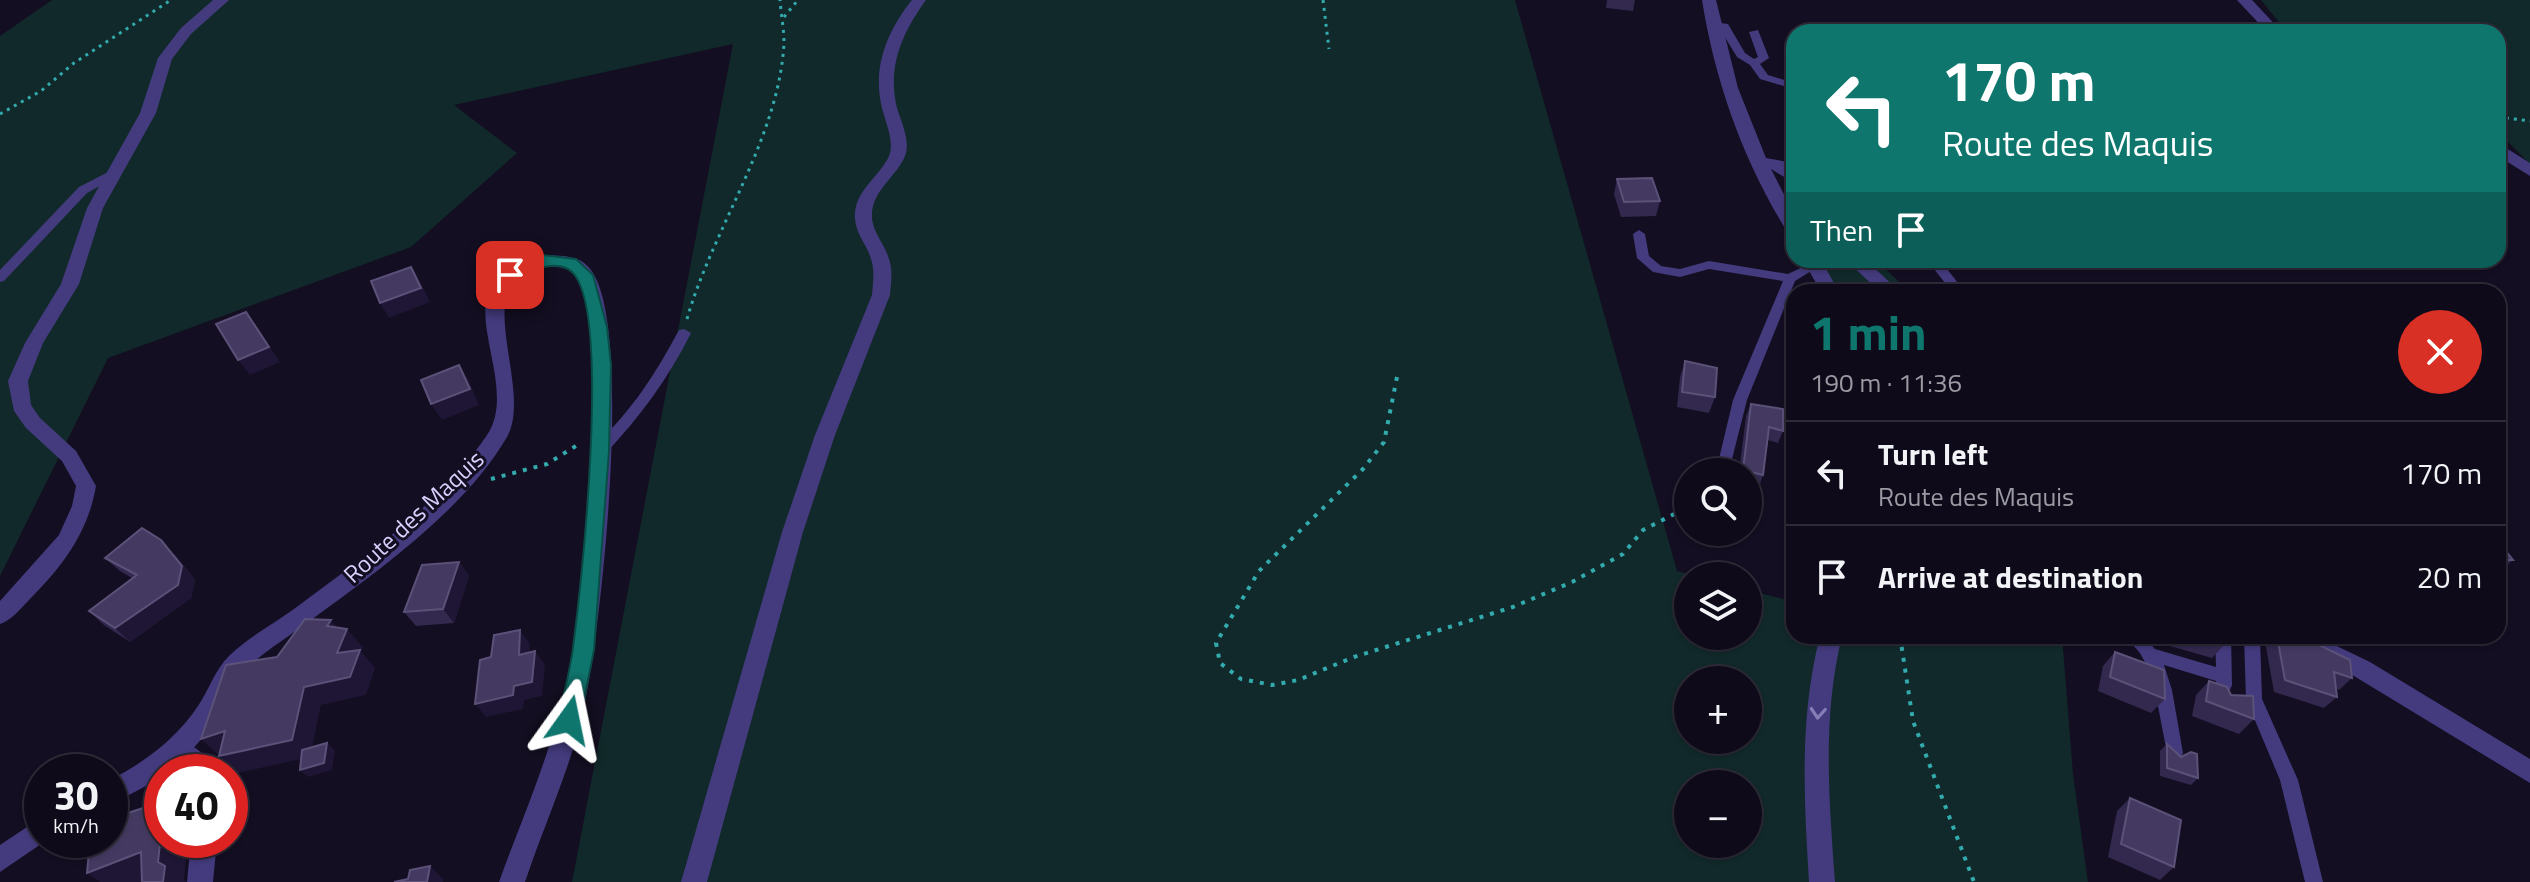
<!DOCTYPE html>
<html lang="en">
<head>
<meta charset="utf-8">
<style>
  body { margin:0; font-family:"Titillium Web",sans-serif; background:#1c1826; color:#f1f3f6; height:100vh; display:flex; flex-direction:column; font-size:30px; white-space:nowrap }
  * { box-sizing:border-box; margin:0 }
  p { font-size:26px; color:#9b9aa2 }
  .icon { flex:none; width:44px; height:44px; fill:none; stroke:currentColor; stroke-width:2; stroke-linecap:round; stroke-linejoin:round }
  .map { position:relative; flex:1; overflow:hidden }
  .drawer { position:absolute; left:1786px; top:284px; width:720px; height:360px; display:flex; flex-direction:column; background:#0e0a19; border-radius:24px; box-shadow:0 2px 6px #0004,0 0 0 2px #2e2b38 }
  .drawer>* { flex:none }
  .hud { position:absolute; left:1786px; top:24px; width:720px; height:244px; border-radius:24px; box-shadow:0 2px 6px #0004,0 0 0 2px #2e2b38; background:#0f766e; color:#fff; overflow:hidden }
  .fabs { position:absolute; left:1674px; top:458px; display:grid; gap:16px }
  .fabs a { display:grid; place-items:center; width:88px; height:88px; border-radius:50%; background:#0e0a19; box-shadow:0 2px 6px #0004,0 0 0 2px #2e2b38; font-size:40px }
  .speed { position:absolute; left:24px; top:754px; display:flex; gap:16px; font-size:40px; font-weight:700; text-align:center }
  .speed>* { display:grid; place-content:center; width:104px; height:104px; border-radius:50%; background:#0e0a19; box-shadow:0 2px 6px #0004,0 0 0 2px #2e2b38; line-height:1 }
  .speed small { font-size:20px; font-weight:400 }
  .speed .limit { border:12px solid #d22; background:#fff; color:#111 }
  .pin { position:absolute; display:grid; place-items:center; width:68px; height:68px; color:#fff; margin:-34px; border-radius:16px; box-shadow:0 4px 12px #0006 }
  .me { position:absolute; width:88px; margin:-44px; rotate:12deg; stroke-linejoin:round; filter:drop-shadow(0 0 6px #0008) }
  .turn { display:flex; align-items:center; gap:28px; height:168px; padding:0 24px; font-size:36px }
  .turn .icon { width:104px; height:104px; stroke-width:2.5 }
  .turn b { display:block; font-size:56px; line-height:68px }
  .then { display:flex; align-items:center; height:76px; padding:0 24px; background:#0003; gap:16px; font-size:30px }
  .round { display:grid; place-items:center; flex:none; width:84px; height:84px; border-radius:42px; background:#1c1826 }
  .overview { display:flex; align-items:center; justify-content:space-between; height:136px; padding:0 24px }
  h1 { font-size:48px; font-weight:700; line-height:60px; color:#0f766e }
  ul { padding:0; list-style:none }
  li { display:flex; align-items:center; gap:24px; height:104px; padding:0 24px; border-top:2px solid #2e2b38 }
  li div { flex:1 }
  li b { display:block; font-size:30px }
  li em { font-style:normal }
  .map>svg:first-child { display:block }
  .green { fill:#11292a; fill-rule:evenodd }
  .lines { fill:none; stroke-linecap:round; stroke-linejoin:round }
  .path-far1 { stroke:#33aaad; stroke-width:3; stroke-dasharray:3 5; stroke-linecap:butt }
  .path { stroke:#33aaad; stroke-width:4; stroke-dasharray:4 7; stroke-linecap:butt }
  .service { fill:#433b7d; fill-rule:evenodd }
  .minor { fill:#433b7d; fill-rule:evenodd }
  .tertiary { fill:#433b7d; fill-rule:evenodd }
  .wall { fill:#33284e }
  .shaded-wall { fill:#1e1634 }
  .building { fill:#443a61; stroke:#5c5179; stroke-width:2 }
  .oneway { stroke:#867eb7 }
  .route { fill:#0f766e; stroke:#0a4d48; stroke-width:2 }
  .labels { text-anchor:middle; stroke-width:6; stroke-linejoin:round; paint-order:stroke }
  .street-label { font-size:24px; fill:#d9d0fd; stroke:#130e21 }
</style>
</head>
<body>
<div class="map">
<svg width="2530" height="882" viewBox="0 0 2530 882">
  <rect width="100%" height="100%" fill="#130e21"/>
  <g class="green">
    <path d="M 52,0 L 1515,0 L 1677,571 L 1696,576 L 1688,576 L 1688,636 L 1748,636 L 1748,590 L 1794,602 L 1794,636 L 2062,636 L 2073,774 L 2088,882 L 572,882 L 733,44 L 454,105 L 517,153 L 411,247 L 108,358 L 0,576 L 0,36 ZM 1688,680 L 1748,680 L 1748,740 L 1688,740 ZM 1688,784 L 1748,784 L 1748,844 L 1688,844 Z"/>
    <polygon points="2261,0 2530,0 2530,164 2498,132 2498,32 2287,32"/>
    <polygon points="1814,260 1876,260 1910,292 1828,292"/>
  </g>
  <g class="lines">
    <g class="path-far1">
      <polyline points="1323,0 1329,49"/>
      <polyline points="784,17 798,0"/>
      <polyline points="0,114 41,91 74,63 171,0"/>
      <polyline points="2498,117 2530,121"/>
      <path d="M 687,319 C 713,228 779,138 784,43 C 784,29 781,14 780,0"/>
    </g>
    <g class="path">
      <polyline points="1397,377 1384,442 1363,469 1259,571 1216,643 1220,663 1241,679 1272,685 1298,680 1354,657 1513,607 1572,582 1623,554 1643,530 1688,507"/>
      <polyline points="491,479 547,464 579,444"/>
      <polyline points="1900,636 1913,721 1974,882"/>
    </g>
    <g class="service">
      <polygon points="1713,22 1728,24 1745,53 1754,59 1758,57 1749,32 1758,30 1769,58 1760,64 1768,75 1794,83 1794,89 1760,79 1750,65 1737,57 1720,29 1709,27 1709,23"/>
      <polygon points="114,169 118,170 118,176 87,193 4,281 0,282 0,270 79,187"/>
      <polygon points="1639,230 1645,234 1649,256 1661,266 1680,269 1709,261 1788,274 1815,261 1821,265 1795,281 1747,400 1730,467 1720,467 1718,463 1733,400 1783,281 1709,269 1680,277 1653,272 1637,258 1633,234"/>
      <polygon points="1927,260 1940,260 1965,292 1952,292"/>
      <path d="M 684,329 L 691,333 C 668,379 640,417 605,454 L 595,454 L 593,450 L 595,446 C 634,407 653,378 679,330 Z"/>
      <polygon points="2125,636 2143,636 2155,649 2216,667 2215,636 2231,636 2232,685 2230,690 2224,692 2218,690 2216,681 2164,665 2172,690 2183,753 2181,758 2175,761 2169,758 2167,753 2152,675 2140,653"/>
      <polygon points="2244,636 2260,636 2262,699 2298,780 2323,882 2305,882 2280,780 2246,699"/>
    </g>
    <g class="minor">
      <path d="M 1702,0 L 1716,0 L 1738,88 L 1766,158 L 1788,162 L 1794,169 L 1794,183 L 1771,169 L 1794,214 L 1794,235 L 1788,233 C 1744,163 1715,82 1702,0 Z"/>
      <polygon points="1803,260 1821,260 1839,292 1821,292"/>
      <polygon points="1846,260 1866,260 1900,292 1880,292"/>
      <path d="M 1820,636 L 1842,636 C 1822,718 1829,799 1835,882 L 1809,882 C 1804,799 1799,718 1820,636 Z"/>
      <polygon points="2283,636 2316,636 2370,662 2530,759 2530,783 2354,676 2286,643"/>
      <polygon points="180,737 209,758 212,772 188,772 168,748 172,740"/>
      <polygon points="191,840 217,840 213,882 187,882"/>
    </g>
    <g class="tertiary">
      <path d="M 213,0 L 229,0 L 191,34 L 172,59 L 156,113 L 103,208 L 79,284 L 43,343 L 28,381 L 31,405 L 40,418 L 76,451 L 96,486 C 88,533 62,567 29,600 C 20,609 12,620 0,624 L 0,601 L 59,535 L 72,506 L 76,486 L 62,461 L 26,428 L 14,411 L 8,381 L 25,343 L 61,284 L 87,208 L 140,113 L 158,58 L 181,28 Z"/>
      <path d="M 912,0 L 926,0 C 902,33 887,67 897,108 C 901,122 911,141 905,156 C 896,178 870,191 872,219 C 874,234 885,245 889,259 C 893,271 891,282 890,295 L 835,435 L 803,532 L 707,882 L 681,882 L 782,532 L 815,435 L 872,295 C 873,282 875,271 871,259 C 867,245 856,234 855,219 C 853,191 879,178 889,156 C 895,142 885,121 882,108 C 872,68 887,31 912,0 Z"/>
      <polygon points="2237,0 2252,0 2282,32 2267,32"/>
      <polygon points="2498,143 2530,163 2530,176 2498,156"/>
      <path d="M 541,256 C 558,255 580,254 591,270 C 635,328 600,646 581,721 C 567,776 543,828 525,882 L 499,882 C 518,829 541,777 556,723 C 582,633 590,517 592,423 C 593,384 597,312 577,277 C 572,268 562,267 553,267 C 459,266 536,386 507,437 C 464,511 375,573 307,623 C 287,638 263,652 245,670 C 232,683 226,701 216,718 C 193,757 153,787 110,803 L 110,780 C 145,762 176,739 198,706 C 209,690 215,669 230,655 C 249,637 273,624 294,609 C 362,558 439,506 487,435 C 526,377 430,277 541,256 Z"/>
      <polygon points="42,817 42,840 47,840 0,872 0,845"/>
    </g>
  </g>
  <g class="wall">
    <polygon points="1607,0 1635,0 1633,11 1606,8"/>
    <polygon points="1617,179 1660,201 1656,216 1621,217 1614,194"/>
    <polygon points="1794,337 1794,362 1792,342"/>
    <polygon points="1685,361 1715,397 1709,413 1677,407 1680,377"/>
    <polygon points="1751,404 1783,431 1778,443 1768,440 1763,475 1759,487 1748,484 1748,472 1739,472 1746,416"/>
    <polygon points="2498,541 2513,560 2498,573"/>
    <polygon points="174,554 195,580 191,598 130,642 104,625 89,611 132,578 120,571 105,558"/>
    <polygon points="459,562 469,576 454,623 416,626 404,612"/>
    <polygon points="2162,636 2226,636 2226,643 2212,658 2163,644"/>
    <polygon points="2264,636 2300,636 2352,678 2339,690 2336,688 2337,697 2324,708 2274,692"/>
    <polygon points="2115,652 2165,699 2151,713 2098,691 2103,666"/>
    <polygon points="2209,681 2231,695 2254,719 2239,734 2192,716 2196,695"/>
    <polygon points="2167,744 2198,778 2191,785 2160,776 2160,751"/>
    <polygon points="2130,798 2174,867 2160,880 2108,857 2117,811"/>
  </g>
  <g class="shaded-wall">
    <polygon points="411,267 420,281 430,302 389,318 380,303"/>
    <polygon points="246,312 280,362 250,375 238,360"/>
    <polygon points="459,365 469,381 479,405 442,420 431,404"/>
    <polygon points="161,540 195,580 191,598 130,642 115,628"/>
    <polygon points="459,562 469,576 454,623 443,609"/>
    <polygon points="331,620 344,636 347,629 363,647 361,651 375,668 366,695 321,705 310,757 238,773 201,739 225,731 304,687 337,653 327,626"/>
    <polygon points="520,630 530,644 529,668 519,655"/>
    <polygon points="535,651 545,665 542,696 524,700 523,709 486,717 475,704"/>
    <polygon points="327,743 335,750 332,770 308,777 300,770"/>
    <polygon points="162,825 162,840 188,840 184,880 187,882 163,882 164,873 140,882 100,882 87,873 141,852 158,862"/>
    <polygon points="430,866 443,879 443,882 427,882"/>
  </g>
  <g class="building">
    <polygon points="1652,178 1660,201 1624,202 1617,179"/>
    <polygon points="411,267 421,288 380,303 371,281"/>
    <polygon points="246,312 269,347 238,360 216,324"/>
    <polygon points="1685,361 1717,368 1715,397 1682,392"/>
    <polygon points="459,365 470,389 431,404 421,380"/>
    <polygon points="1751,404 1783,409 1783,431 1769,427 1763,475 1743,470"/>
    <polygon points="142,528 161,540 182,566 178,585 115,628 89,611 137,575 105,558"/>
    <polygon points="2498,541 2513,560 2498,560"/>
    <polygon points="459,562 443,609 404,612 422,565"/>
    <polygon points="305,619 331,620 327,626 347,629 337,653 360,650 350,677 304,687 292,740 219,756 225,731 201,739 226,665 277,657"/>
    <polygon points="520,630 519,655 535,651 532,682 514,686 513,695 475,704 480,660 491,657 494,635"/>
    <polygon points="2201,636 2226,636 2226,643"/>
    <polygon points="2277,636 2300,636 2350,660 2352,678 2334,672 2337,697 2285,680"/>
    <polygon points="2115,652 2164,670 2165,699 2110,677"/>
    <polygon points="2209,681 2227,687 2231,695 2253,696 2254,719 2206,701"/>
    <polygon points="327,743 324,763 300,770 302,750"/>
    <polygon points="2167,744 2181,757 2191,752 2197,754 2198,778 2167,768"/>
    <polygon points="162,790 162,825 158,862 165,866 163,882 142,882 141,852 87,873 90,840 110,840 110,819 149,806 149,794"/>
    <polygon points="2130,798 2181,820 2174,867 2121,844"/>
    <polygon points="430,866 427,882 394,882 408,879 410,870"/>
  </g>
  <defs><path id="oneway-chevron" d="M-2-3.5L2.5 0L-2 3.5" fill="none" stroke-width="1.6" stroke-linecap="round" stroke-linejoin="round" transform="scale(2)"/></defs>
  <use class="oneway" href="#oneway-chevron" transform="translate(1818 713) rotate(94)"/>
  <path class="route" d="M 542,255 L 576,259 L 593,275 L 607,327 L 611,365 L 609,451 L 594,650 L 580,720 L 576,727 L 569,729 L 561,727 L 558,720 C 563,696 570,672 573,648 C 580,593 615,294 568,269 C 548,259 528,275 510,280 L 501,275 Z"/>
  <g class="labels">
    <g class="street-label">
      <text transform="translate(414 517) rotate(-43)" y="8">Route des Maquis</text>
    </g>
  </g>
</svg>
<div class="fabs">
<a><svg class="icon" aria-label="search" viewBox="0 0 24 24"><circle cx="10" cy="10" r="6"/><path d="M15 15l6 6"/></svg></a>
<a><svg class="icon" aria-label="layers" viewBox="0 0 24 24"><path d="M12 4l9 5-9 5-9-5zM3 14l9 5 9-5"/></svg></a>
<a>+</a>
<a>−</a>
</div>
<div class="speed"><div>30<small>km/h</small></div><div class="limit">40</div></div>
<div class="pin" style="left:510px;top:275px;background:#d93025"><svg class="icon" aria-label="arrive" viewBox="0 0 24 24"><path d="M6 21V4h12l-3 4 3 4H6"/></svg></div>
<svg class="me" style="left:569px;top:720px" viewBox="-20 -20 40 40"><path d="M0-17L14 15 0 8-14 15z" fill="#0f766e" stroke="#fff" stroke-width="4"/></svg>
<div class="hud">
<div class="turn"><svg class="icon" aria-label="left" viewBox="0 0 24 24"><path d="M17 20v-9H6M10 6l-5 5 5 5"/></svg><div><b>170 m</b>Route des Maquis</div></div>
<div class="then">Then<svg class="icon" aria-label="arrive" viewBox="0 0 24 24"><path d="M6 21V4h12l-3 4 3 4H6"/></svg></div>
</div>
<section class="drawer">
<div class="overview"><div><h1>1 min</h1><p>190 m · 11:36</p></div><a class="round" style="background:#d93025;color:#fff"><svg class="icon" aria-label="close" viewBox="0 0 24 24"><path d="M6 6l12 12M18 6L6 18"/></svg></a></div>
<ul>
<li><svg class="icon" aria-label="left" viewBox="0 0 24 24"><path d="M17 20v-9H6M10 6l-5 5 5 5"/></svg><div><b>Turn left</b><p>Route des Maquis</p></div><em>170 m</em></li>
<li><svg class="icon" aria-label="arrive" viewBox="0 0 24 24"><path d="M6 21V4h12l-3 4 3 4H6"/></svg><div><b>Arrive at destination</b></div><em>20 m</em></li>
</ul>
</section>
</div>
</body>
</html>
